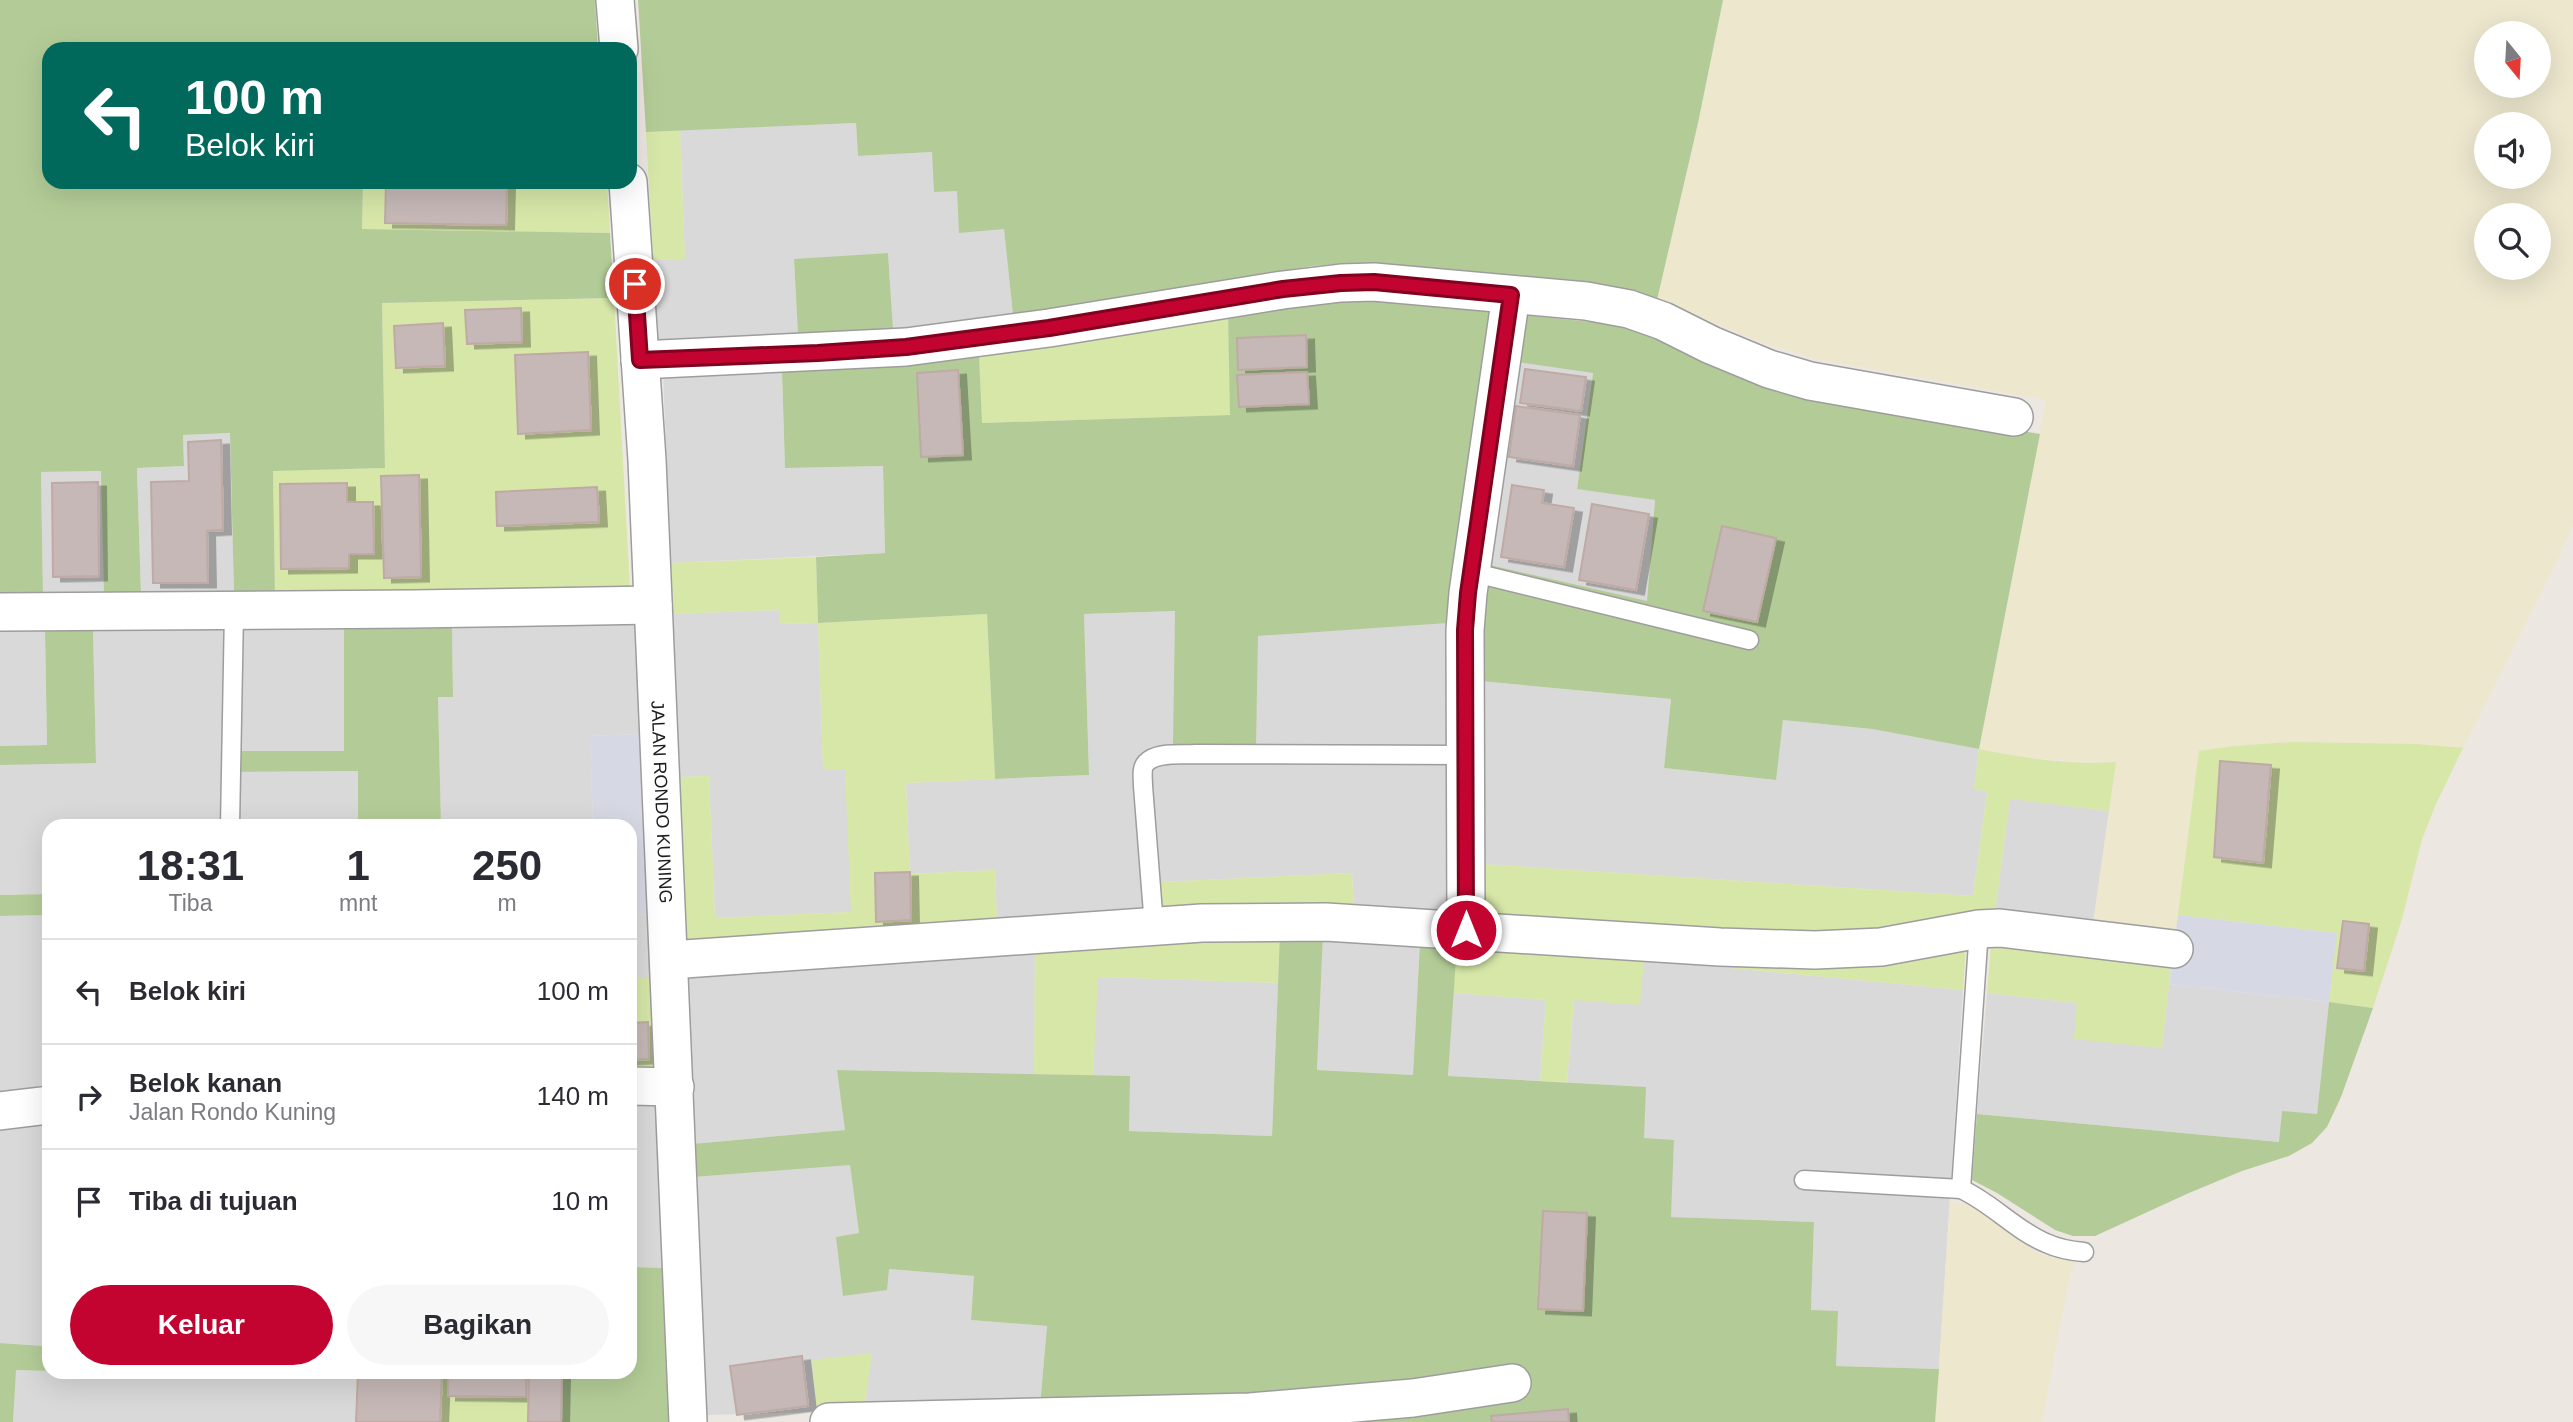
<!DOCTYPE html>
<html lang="id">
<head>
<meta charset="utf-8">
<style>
  body { margin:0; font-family:Helvetica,sans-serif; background:#f7f7f7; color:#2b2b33; height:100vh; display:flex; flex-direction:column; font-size:26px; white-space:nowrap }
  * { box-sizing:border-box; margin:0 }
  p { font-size:23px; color:#7c7c81 }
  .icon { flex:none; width:38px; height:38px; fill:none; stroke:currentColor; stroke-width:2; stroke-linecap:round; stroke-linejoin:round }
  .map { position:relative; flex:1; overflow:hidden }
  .drawer { position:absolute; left:42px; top:819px; width:595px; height:560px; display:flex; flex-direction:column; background:#fff; border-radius:21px; box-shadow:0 7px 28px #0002 }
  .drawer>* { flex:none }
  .guide { position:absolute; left:42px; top:42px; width:595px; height:147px; border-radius:21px; box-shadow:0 7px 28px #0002; background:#00695c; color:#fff; overflow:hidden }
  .needle { width:46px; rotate:162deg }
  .buttons { position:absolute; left:2474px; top:21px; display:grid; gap:14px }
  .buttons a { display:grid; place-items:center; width:77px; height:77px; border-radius:50%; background:#fff; box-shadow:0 7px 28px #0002; font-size:35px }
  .pin { position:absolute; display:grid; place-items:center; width:60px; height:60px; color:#fff; margin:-30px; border:4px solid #fff; border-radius:50%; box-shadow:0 2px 7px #0007 }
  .me { position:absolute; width:77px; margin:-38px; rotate:0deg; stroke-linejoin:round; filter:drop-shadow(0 0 5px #0008) }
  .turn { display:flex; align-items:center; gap:24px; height:147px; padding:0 28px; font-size:32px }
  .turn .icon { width:91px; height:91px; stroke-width:2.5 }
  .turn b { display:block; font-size:49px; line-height:60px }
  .eta { display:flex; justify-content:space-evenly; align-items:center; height:119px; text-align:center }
  .eta b { font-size:42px; font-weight:800; line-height:49px }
  .primary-button { display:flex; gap:14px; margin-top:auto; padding:14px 28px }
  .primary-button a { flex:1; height:80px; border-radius:42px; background:#c40430; color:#fff; font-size:28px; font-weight:800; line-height:80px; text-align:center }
  .primary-button a+a { background:#f7f7f7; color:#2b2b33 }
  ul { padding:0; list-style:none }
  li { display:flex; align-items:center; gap:21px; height:105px; padding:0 28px; border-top:2px solid #e1e1e2 }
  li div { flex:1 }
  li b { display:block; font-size:26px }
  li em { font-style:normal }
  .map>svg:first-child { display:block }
  .residential { fill:#dad9d9 }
  .farmland { fill:#ece7cd; fill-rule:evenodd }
  .grass { fill:#d6e7a8 }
  .forest { fill:#b3cc97 }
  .plaza { fill:#d6d9e3 }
  .building { fill:#c5b8b6; stroke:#bfaaa5; stroke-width:2; filter:url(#shadow) }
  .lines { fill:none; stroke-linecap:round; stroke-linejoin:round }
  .lane-casing { stroke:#9d9d9d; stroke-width:21 }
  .street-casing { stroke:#9d9d9d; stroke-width:40 }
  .lane { stroke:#fff; stroke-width:18 }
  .street { stroke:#fff; stroke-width:37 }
  .route-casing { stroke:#7f031f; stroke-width:18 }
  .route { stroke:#c40430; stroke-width:12 }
  .labels { text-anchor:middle; stroke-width:6; stroke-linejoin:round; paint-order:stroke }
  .street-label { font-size:18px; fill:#1c1c1c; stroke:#fff }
</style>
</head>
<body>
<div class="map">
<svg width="2573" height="1422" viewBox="0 0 2573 1422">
  <defs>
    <filter id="shadow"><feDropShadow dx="8" dy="4.5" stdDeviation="0" flood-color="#0004"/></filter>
  </defs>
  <rect width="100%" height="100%" fill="#ede7e2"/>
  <g class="residential">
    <polygon points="856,123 858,156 933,152 957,191 1004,228 1013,315 893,329 888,253 794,260 798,335 657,341 653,260 685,259 680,130"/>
    <polygon points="1518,362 1593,372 1577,488 1655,500 1647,602 1490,565"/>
    <polygon points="782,372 785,468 883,466 885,553 671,563 663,374"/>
    <polygon points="230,433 234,593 141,595 137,468 184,466 183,435"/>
    <polygon points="102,471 104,595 43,596 41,472"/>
    <polygon points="779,610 780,624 818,623 823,769 846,769 852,912 715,918 709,776 680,777 673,614"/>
    <polygon points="1175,611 1174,744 1255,746 1257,636 1449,623 1451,914 1354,910 1352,873 1160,882 1161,910 997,922 995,870 910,874 906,783 1089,775 1084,614"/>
    <polygon points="635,623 640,734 590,736 593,826 441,826 438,697 453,697 452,624"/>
    <polygon points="344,626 344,751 237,751 238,772 358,771 358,826 49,826 49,894 0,895 0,765 96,762 93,629"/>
    <polygon points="0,630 45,630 47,745 0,746"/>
    <polygon points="1480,681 1671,699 1664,768 1775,780 1783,720 1872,729 1979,749 1974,789 1987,792 1973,896 1482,864"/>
    <polygon points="2010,798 2109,811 2093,924 1995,913"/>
    <polygon points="647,914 651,978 630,978 630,915"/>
    <polygon points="49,915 49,1091 0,1098 0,916"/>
    <polygon points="1323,935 1420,941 1413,1075 1317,1070"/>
    <polygon points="1035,946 1034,1074 838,1070 846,1130 692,1144 682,971"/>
    <polygon points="1644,960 1963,990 1939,1369 1836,1366 1811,1311 1814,1222 1670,1217 1674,1141 1643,1139 1567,1082 1574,1000"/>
    <polygon points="1097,977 1278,983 1272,1136 1128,1131 1093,1076"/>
    <polygon points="2169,984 2329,1002 2317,1114 2279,1142 1977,1114 1987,993 2078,1003 2162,1048"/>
    <polygon points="1453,993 1546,1000 1540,1081 1448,1076"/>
    <polygon points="630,1105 660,1106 666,1268 630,1267"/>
    <polygon points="49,1121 49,1303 46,1303 43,1346 0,1343 0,1129"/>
    <polygon points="850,1164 859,1233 889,1269 975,1276 971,1320 1047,1326 1040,1406 864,1411 871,1353 817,1412 707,1415 694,1177"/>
    <polygon points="15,1370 98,1372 315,1372 315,1376 357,1378 355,1422 13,1422"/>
  </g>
  <g class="farmland">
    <path d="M 1723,0 L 2573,0 L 2573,525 L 2556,563 L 2463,748 L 2416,744 L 2292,742 L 2234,746 L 2199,751 L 2176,938 L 2093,924 L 2116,762 L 2054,760 L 2006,755 L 1979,749 L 2046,400 L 1821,360 L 1766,344 L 1657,300 L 1698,123 ZM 2487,33 L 2539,33 L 2539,86 L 2487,86 ZM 2487,124 L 2539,124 L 2539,177 L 2487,177 ZM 2487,215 L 2539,215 L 2539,268 L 2487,268 Z"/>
    <polygon points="1950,1201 1970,1206 1984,1214 2039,1254 2075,1262 2069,1279 2042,1422 1935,1422"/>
  </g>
  <g class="grass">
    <polygon points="680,130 685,259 653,260 646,132"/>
    <polygon points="363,182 607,182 610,233 362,229"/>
    <polygon points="614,298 630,588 275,593 273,470 385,468 382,303"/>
    <polygon points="1228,312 1231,415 981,423 979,355"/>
    <polygon points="816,557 818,623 987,614 995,779 906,783 910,874 995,870 997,922 687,943 680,777 709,776 715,918 851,912 845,769 823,770 818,623 779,624 779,610 673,614 671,563"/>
    <polygon points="2292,742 2416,744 2463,748 2436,804 2422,839 2402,919 2373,1008 2329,1002 2336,933 2178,915 2199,751 2234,746"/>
    <path d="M 1979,749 C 2023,758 2071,765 2116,762 L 2109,811 L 2010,799 L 1995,913 L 1888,933 L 1761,932 L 1482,918 L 1482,864 L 1973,896 L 1987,792 L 1974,789 Z"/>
    <polygon points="1352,873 1354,910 1161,910 1160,882"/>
    <polygon points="1280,933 1278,983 1098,977 1093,1076 1034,1074 1035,946"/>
    <polygon points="1457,944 1966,945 1963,990 1644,960 1640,1005 1574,1000 1567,1082 1540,1081 1546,1000 1453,993"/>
    <polygon points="1991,945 2171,967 2162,1048 2074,1039 2077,1003 1987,993"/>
    <polygon points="630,978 651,978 654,1072 630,1072"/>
    <polygon points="872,1353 864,1411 817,1412 812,1360"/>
    <polygon points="357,1372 562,1372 562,1422 355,1422"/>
  </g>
  <g class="forest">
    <polygon points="0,0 595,0 598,49 49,49 49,182 363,182 362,229 610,233 614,298 382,303 385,468 273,471 275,593 234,593 230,433 183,435 184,466 137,468 141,595 104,595 101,471 41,472 43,596 0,597"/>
    <polygon points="638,0 1723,0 1698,123 1657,300 1608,285 1572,280 1396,265 1348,263 1312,266 1013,315 1004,229 959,233 957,191 934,192 932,152 858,156 856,123 646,132"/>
    <polygon points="888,253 893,329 798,335 794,259"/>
    <polygon points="1310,301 1402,302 1490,312 1456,546 1449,623 1258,636 1256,746 1173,744 1175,611 1084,614 1089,775 995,779 987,614 818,623 816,557 885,553 883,466 785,468 782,372 979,355 982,423 1230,415 1228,312"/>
    <polygon points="1524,315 1591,322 1634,329 1791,391 2040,434 1979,749 1872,729 1783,720 1776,780 1664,768 1671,699 1480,681 1483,617 1490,565 1647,601 1655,500 1577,489 1593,373 1518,362"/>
    <polygon points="452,624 453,697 438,697 441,826 358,826 358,771 237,772 237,751 344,751 344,626"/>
    <polygon points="93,629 96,763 0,765 0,746 47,745 45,630"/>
    <polygon points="49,894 49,915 0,916 0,895"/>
    <polygon points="1280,933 1323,935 1317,1070 1413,1075 1420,941 1457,944 1448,1076 1646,1087 1644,1138 1674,1140 1671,1217 1814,1222 1811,1310 1838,1311 1836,1366 1939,1369 1935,1422 1148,1422 1040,1406 1047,1326 971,1320 974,1276 889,1269 887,1290 843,1296 836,1237 859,1233 850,1165 694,1177 692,1144 845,1130 837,1070 1130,1076 1129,1131 1272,1136"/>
    <polygon points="2329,1002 2373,1008 2341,1097 2327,1127 2312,1143 2289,1156 2242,1171 2189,1193 2095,1236 2073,1236 2055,1230 1997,1193 1972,1180 1977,1114 2279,1142 2282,1111 2317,1114"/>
    <polygon points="630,1267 666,1268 673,1422 562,1422 562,1372 630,1372"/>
    <polygon points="46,1303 49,1303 49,1371 16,1370 13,1422 0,1422 0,1343 43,1346"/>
  </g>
  <g class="plaza">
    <polygon points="640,734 647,914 630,915 630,826 593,826 590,736"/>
    <polygon points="2178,915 2337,933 2329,1002 2169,984"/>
  </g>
  <g class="building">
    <polygon points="386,182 507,182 506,225 385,223"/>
    <polygon points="521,308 522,342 467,344 465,310"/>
    <polygon points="443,323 445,366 396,368 394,326"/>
    <polygon points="1306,335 1307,367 1238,370 1237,338"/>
    <polygon points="588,352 591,430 518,434 515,355"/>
    <polygon points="1525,369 1586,377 1581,411 1520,403"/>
    <polygon points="958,370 963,455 921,457 917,373"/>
    <polygon points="1307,372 1309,404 1239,407 1237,375"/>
    <polygon points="1516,406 1580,415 1573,466 1509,457"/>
    <polygon points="221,440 223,530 207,531 208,583 153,583 151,482 189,481 188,442"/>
    <polygon points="419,475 421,577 384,578 381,476"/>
    <polygon points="98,482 99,576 53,577 52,483"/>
    <polygon points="347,483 347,502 373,502 374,554 349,554 349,568 281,569 280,484"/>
    <polygon points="1512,485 1544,490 1542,503 1574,508 1564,567 1501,557"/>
    <polygon points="597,487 599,522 497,526 496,492"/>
    <polygon points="1592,504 1649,514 1636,590 1579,580"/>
    <polygon points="1722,526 1776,538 1757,622 1703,611"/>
    <polygon points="2220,761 2271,765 2263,863 2214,857"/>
    <polygon points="910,872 911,920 876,922 875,873"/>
    <polygon points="2343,921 2369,924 2364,971 2337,968"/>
    <polygon points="648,1022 649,1059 630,1060 630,1023"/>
    <polygon points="1543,1211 1587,1213 1583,1311 1538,1309"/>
    <polygon points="802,1356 808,1406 737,1415 730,1366"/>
    <polygon points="358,1372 442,1372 440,1422 356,1422"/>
    <polygon points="448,1372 526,1372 526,1397 448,1396"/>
    <polygon points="529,1372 562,1372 561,1422 528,1422"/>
    <polygon points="1568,1409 1569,1422 1492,1422 1491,1416"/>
  </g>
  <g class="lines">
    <g class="lane-casing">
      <g id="lane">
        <polyline points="1471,572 1749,640"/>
        <polyline points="230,826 234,611"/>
        <path d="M 1154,926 L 1143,786 C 1143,779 1141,768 1146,763 C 1156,751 1184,755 1197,754 L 1465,755"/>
        <path d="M 1804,1180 L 1961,1189 C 1992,1203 2015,1230 2046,1243 C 2059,1249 2071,1251 2084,1252"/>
        <polyline points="1961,1189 1979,929"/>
      </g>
    </g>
    <g class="street-casing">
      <g id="street">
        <polyline points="615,0 619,49"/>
        <path id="s1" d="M 628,182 L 647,460 L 688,1422"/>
        <polyline points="640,360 906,347 1049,328 1283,290 1341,283 1374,282 1586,301 1629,309 1663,321 1711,345 1769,369 1810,381 2014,417"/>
        <polyline points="0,612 413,609 653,605"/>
        <polyline points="1466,930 1465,630 1468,593 1511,295"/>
        <polyline points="670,960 1202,923 1326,922 1720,947 1815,950 1881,947 1979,929 2000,928 2174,949"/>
        <polyline points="630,1086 675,1087"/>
        <polyline points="0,1111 49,1105"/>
        <polyline points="829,1422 1250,1412 1413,1398 1512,1383"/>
      </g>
    </g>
    <use href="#lane" class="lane"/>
    <use href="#street" class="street"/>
  </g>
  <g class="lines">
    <g class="route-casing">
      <polyline id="route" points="635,284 640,360 818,353 906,347 1049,328 1283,289 1341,283 1374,282 1511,295 1468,593 1465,630 1466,930"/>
    </g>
    <use href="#route" class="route"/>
  </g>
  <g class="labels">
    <g class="street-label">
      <text dy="6" stroke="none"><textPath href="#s1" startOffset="621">JALAN RONDO KUNING</textPath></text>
    </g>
  </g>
</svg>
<div class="buttons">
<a><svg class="needle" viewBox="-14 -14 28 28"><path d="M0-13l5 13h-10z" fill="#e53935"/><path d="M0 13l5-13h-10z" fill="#7c7c81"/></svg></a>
<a><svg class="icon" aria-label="sound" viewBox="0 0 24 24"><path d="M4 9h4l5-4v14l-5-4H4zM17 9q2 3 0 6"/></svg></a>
<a><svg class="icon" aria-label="search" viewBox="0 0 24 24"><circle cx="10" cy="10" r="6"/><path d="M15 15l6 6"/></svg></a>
</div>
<div class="pin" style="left:635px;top:284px;background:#d93025"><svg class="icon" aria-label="arrive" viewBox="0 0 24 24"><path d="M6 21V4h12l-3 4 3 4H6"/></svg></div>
<svg class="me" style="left:1466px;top:930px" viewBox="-20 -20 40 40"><circle r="17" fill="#c40430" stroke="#fff" stroke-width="3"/><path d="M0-11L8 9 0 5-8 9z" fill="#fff"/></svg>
<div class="guide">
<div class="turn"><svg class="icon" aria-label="left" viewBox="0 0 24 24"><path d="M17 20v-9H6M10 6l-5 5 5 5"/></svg><div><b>100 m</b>Belok kiri</div></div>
</div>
<section class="drawer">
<div class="eta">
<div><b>18:31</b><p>Tiba</p></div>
<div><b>1</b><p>mnt</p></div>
<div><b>250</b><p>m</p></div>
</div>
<ul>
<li><svg class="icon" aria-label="left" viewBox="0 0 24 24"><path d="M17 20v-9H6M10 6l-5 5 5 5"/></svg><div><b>Belok kiri</b></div><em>100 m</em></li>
<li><svg class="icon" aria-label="right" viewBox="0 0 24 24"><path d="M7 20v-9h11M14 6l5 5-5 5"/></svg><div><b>Belok kanan</b><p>Jalan Rondo Kuning</p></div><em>140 m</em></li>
<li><svg class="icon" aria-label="arrive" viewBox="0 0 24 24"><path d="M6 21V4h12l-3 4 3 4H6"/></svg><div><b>Tiba di tujuan</b></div><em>10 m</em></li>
</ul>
<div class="primary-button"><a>Keluar</a><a>Bagikan</a></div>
</section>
</div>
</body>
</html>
